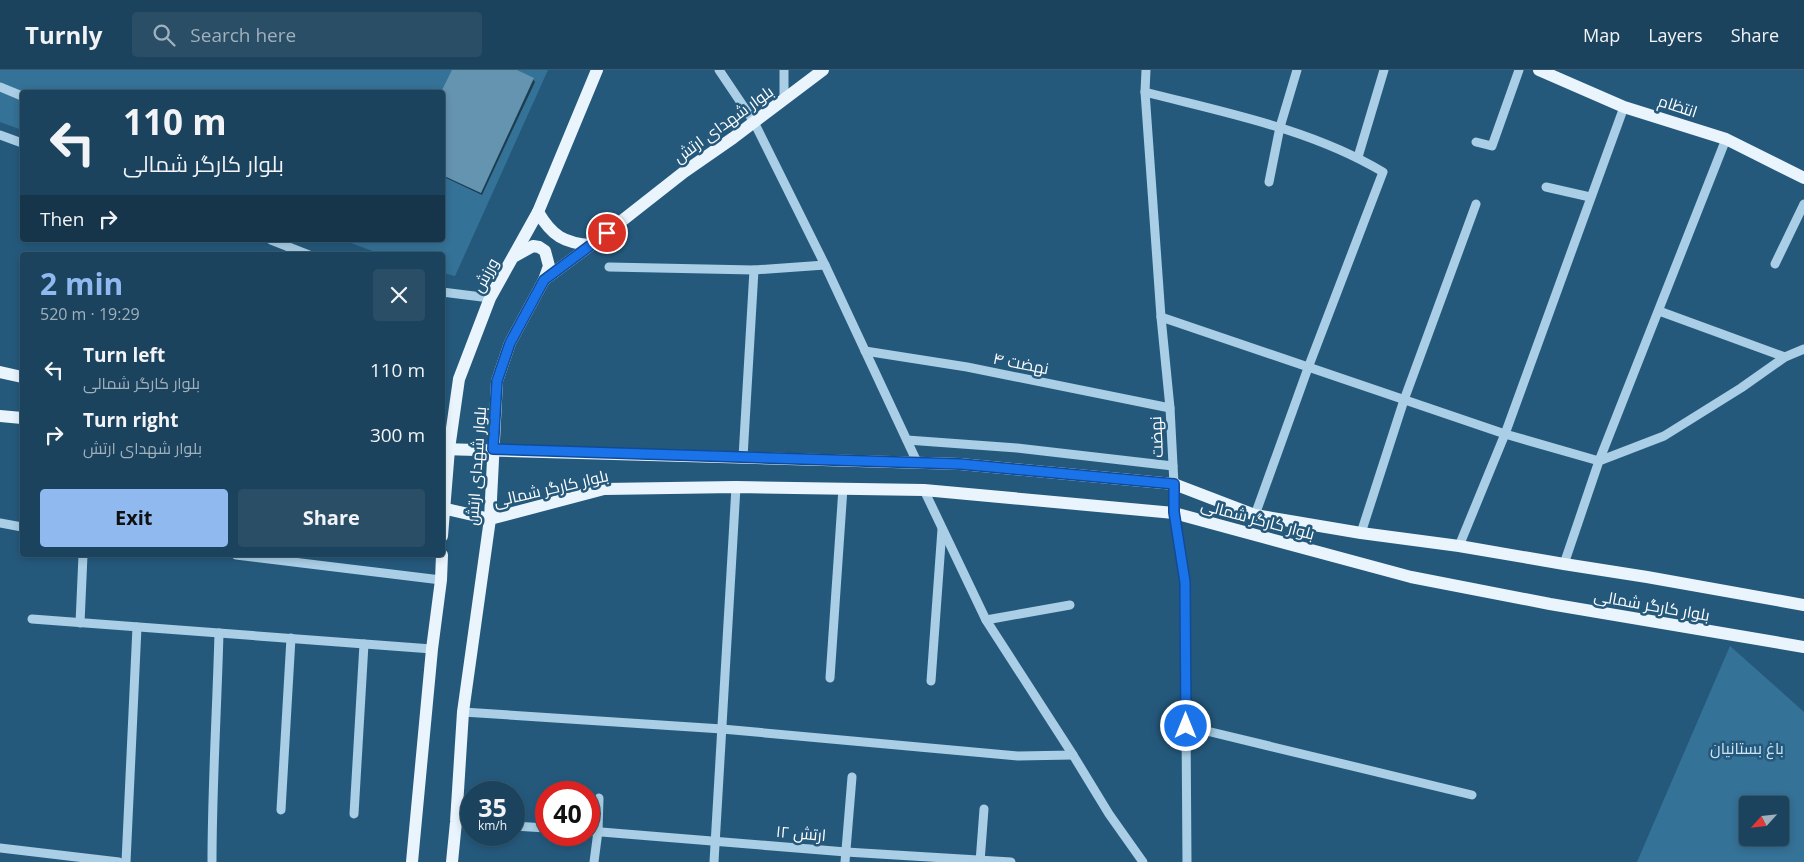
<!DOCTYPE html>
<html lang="en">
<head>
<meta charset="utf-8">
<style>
  body { margin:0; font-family:"Open Sans",Cairo,sans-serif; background:#294e66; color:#f1f3f6; height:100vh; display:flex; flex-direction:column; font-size:19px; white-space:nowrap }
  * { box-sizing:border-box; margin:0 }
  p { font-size:16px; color:#a0b0bc }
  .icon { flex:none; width:28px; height:28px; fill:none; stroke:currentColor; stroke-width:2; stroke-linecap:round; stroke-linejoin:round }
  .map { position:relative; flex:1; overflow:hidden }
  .side { position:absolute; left:20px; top:182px; width:425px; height:305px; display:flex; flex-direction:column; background:#1c435d; border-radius:5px; box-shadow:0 2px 8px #0003,0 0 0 1px #3a5c72 }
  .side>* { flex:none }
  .banner { position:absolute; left:20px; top:20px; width:425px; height:152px; border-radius:5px; box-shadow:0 2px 8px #0003,0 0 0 1px #3a5c72; background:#1c435d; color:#f1f3f6; overflow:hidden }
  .needle { width:32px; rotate:243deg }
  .tools { position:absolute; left:1739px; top:726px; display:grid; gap:10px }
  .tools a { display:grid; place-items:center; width:50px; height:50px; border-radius:5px; background:#1c435d; box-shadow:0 2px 8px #0003,0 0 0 1px #3a5c72; font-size:25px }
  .speed { position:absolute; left:460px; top:711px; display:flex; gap:10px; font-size:25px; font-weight:700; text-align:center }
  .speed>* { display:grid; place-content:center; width:65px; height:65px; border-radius:50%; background:#1c435d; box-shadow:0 2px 8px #0003,0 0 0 1px #3a5c72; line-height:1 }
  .speed small { font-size:12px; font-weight:400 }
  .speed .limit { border:8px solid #d22; background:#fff; color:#111 }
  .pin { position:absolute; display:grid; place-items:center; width:42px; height:42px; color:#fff; margin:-21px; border:2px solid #fff; border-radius:50%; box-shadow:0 1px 5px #0007 }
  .me { position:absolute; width:55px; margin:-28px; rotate:0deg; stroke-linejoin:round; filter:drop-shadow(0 0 4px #0008) }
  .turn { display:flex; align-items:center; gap:18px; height:105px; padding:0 20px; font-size:22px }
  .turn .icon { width:65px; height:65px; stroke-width:2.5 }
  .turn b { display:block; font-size:35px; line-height:42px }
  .then { display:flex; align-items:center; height:48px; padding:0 20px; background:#0003; gap:10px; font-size:19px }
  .round { display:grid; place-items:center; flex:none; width:52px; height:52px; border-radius:5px; background:#294e66 }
  .head { display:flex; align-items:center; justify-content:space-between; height:85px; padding:0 20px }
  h1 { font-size:30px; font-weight:700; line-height:38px; color:#90b9f0 }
  .action { display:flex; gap:10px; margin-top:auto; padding:10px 20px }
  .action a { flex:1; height:58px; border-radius:5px; background:#90b9f0; color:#111; font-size:20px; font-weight:700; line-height:58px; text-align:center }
  .action a+a { background:#294e66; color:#f1f3f6 }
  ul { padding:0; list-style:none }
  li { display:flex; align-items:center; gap:15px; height:65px; padding:0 20px }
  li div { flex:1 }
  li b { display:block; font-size:19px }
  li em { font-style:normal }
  header { display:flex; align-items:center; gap:30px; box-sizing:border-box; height:70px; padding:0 25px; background:#1c435d; border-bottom:1px solid #3a5c72 }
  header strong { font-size:24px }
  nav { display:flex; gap:28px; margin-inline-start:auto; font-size:18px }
  .search { width:350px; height:45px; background:#294e66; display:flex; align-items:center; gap:12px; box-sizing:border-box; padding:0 18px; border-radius:5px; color:#a0b0bc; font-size:19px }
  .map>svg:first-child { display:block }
  .green { fill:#357297; fill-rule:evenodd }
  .shadow { fill:#0007 }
  .building { fill:#6594b1 }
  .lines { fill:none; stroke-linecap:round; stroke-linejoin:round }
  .minor { stroke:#a9cee5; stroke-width:9 }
  .major { stroke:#e9f4fc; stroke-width:12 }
  .route-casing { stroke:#114b97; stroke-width:12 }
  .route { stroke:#1a73e8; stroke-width:9 }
  .labels { text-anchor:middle; stroke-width:5; stroke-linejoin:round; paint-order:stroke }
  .street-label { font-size:16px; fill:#fff; stroke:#25597c }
  .park-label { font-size:16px; fill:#cce4f4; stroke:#25597c }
</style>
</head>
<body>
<header>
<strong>Turnly</strong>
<div class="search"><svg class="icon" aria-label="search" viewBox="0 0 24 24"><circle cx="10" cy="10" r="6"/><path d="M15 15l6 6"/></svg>Search here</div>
<nav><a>Map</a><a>Layers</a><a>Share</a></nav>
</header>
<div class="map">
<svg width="1804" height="792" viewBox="0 0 1804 792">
  <rect width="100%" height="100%" fill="#25597c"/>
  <g class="green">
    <polygon points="0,0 548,0 455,206 443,203 442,185 383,185 343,170 442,170 442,22 22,22 22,60 0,52"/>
    <path d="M 1730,576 L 1804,642 L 1804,792 L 1637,792 ZM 1748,735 L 1780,735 L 1780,768 L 1748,768 Z"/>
  </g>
  <polygon class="shadow" points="453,0 514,0 533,9 535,12 482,125 442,106 442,23"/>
  <polygon class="building" points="452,0 517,0 534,8 481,123 442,105 442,20"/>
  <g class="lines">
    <g class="minor">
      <polyline points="719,0 754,52 825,195 917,392"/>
      <polyline points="784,0 784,30"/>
      <polyline points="1146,0 1145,22 1161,247 1170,338 1174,414 1174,443 1185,512 1187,792"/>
      <polyline points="0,17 22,26"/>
      <path d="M 1145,22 C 1226,43 1311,59 1383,102 L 1308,298 L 1255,445"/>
      <polyline points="0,65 22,73"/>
      <polyline points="1476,72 1492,76 1519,0"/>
      <polyline points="1358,87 1384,0"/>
      <polyline points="1269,112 1280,57 1297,0"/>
      <polyline points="1546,117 1590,127"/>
      <polyline points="271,170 309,185"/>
      <polyline points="1775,194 1804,134"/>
      <polyline points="609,197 754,200 825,195"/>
      <polyline points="442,222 490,228"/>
      <polyline points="1659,241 1785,287"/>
      <polyline points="1161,247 1505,364 1599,391 1726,69"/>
      <polyline points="865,281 967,297 1170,338"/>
      <polyline points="907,370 1017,378 1173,396"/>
      <polyline points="743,387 754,200"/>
      <polyline points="924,420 986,550 1073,685 1109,744 1143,792"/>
      <polyline points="0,453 22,457"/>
      <polyline points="1361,463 1404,330 1476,134"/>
      <polyline points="1459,476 1505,364 1624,37"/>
      <polyline points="236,485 441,510"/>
      <polyline points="1564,494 1599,391 1664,366 1741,318 1785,287 1804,279"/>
      <polyline points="32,549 432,579"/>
      <polyline points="986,550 1070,535"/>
      <polyline points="80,553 83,485"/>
      <polyline points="830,608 843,418"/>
      <polyline points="931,611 942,459"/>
      <polyline points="463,642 722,659 1018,686 1073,685"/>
      <polyline points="1186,656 1472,725"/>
      <polyline points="281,740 291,568"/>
      <polyline points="354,744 364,574"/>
      <polyline points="456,752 471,753"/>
      <polyline points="514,756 546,758"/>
      <polyline points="589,761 846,782 1011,792"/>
      <polyline points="0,778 119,792"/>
      <polyline points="126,792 137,557"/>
      <path d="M 212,792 C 212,716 217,639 219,563"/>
      <polyline points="594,792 598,761 599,728"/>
      <polyline points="714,792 736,417"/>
      <polyline points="845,792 852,707"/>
      <polyline points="980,792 984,739"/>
    </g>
    <g class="major">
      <polyline points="1539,0 1624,37 1726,69 1804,108"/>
      <path d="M 538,142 C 552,166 564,173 591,175"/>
      <polyline points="515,186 533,176 539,177 545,181 549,196 544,210"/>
      <polyline points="0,302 22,307"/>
      <polyline points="0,346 22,348"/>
      <polyline points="442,379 960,394 1174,414 1255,445 1361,463 1459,476 1564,494 1647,507 1804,535"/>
      <polyline points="442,438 490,449 604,419 736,417 924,420 1174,443 1411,507 1550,534 1804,577"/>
      <polyline points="442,466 449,379 459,309 490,228 538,142 597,0"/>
      <polyline points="412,792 432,579 441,510 442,485"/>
      <polyline points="452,792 456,752 463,642 490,449 497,311 510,273 544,210 591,175 684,102 733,68 823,0"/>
    </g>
  </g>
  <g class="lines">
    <g class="route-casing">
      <polyline id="route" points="607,163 544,210 510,273 497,311 493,379 960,394 1174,414 1174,442 1185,512 1186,656"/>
    </g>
    <use href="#route" class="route"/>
  </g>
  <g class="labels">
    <g class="street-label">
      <text transform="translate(1678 36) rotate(18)" y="6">انتظام</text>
      <text transform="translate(723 54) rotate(-36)" y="6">بلوار شهدای ارتش</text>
      <text transform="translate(485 205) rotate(-61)" y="6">ورزش</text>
      <text transform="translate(1021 293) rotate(11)" y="6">نهضت ۴</text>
      <text transform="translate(1156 367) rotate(-93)" y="6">نهضت</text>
      <text transform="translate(476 396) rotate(-86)" y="6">بلوار شهدای ارتش</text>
      <text transform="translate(551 418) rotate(-13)" y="6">بلوار کارگر شمالی</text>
      <text transform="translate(1258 449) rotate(15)" y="6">بلوار کارگر شمالی</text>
      <text transform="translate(1652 535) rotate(10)" y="6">بلوار کارگر شمالی</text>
      <text transform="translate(801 763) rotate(5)" y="6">ارتش ۱۲</text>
    </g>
    <g class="park-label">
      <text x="1747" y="684">باغ بستانیان</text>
    </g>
  </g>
</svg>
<div class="tools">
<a><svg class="needle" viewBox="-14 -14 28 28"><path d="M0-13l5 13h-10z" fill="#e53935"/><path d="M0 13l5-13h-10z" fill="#a0b0bc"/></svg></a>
</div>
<div class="speed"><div>35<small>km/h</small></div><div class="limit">40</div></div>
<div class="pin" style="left:607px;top:163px;background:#d93025"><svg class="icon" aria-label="arrive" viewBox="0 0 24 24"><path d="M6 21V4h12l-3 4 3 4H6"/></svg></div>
<svg class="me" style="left:1186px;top:656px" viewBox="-20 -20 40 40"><circle r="17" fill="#1a73e8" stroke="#fff" stroke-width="3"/><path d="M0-11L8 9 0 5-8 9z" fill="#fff"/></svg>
<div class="banner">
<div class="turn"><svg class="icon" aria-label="left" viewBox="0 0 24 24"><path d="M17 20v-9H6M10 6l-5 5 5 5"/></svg><div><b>110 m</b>بلوار کارگر شمالی</div></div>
<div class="then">Then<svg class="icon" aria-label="right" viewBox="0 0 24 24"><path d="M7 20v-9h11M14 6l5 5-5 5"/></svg></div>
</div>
<section class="side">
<div class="head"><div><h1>2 min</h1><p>520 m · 19:29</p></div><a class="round"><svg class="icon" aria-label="close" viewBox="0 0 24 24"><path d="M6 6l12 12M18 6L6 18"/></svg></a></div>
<ul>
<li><svg class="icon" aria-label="left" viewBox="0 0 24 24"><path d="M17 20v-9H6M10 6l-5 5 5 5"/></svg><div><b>Turn left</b><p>بلوار کارگر شمالی</p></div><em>110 m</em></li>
<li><svg class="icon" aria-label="right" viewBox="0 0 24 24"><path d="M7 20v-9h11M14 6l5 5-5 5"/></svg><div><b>Turn right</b><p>بلوار شهدای ارتش</p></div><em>300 m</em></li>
</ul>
<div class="action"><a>Exit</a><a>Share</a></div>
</section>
</div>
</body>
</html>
